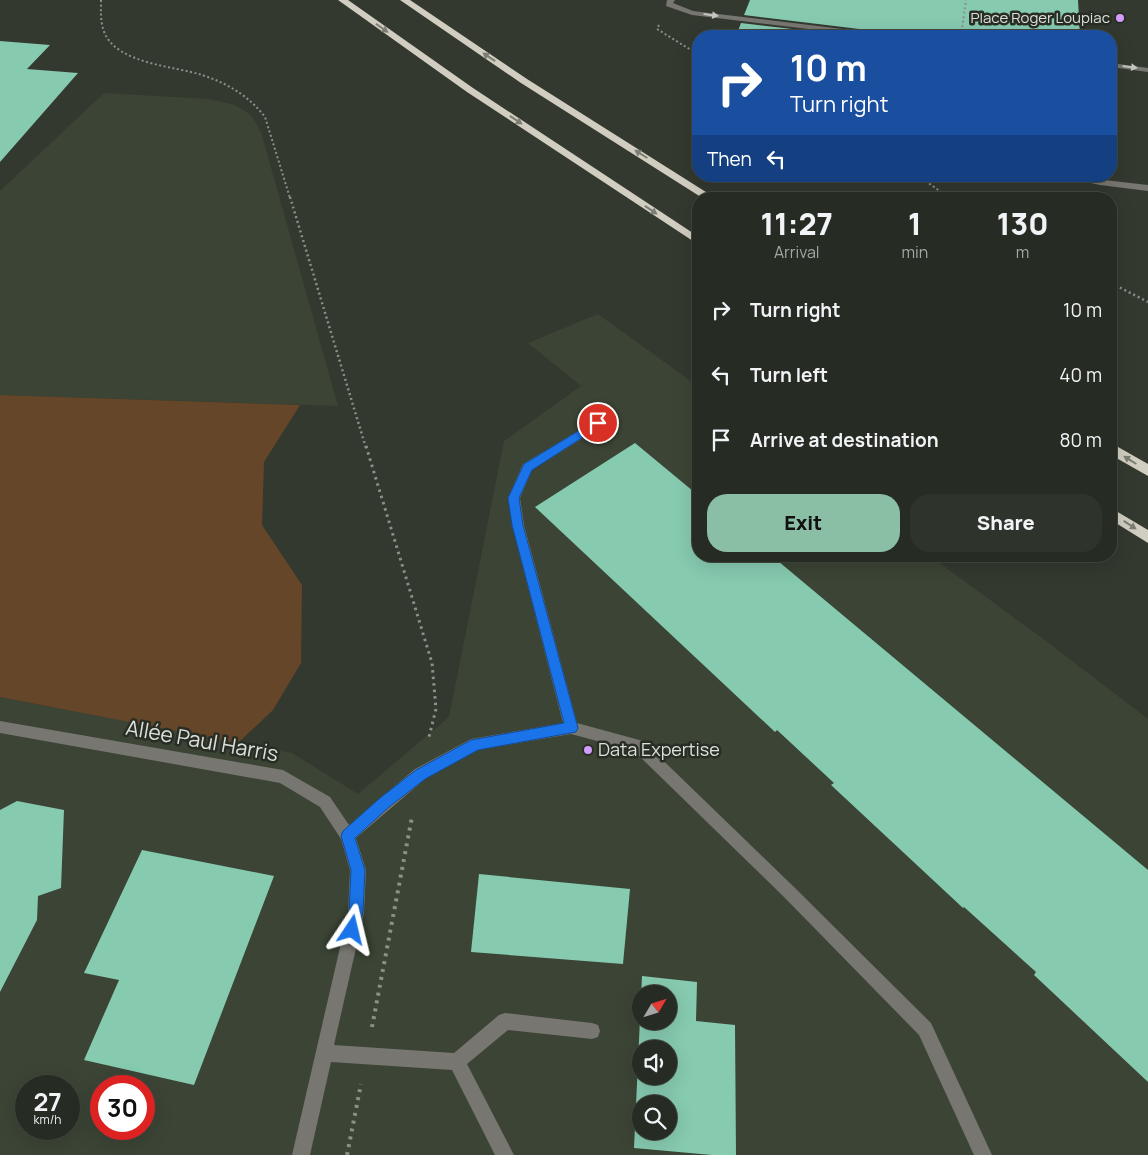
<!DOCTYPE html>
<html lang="en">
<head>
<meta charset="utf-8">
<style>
  body { margin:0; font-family:Manrope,sans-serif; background:#2e332b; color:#f1f3f6; height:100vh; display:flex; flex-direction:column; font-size:19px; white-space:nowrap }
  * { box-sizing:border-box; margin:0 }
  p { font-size:16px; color:#a4a7a6 }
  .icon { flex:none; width:28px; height:28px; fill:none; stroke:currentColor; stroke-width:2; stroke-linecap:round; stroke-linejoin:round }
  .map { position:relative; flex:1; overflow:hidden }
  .panel { position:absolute; left:692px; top:192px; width:425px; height:370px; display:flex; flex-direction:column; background:#262b23; border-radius:20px; box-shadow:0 5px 20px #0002,0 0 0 1px #424741 }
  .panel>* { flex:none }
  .banner { position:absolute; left:692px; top:30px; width:425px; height:152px; border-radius:20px; box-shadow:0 5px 20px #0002,0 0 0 1px #424741; background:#1a4fa0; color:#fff; overflow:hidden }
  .needle { width:32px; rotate:52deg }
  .tools { position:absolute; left:632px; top:985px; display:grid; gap:10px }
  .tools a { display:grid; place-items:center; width:45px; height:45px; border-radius:50%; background:#262b23; box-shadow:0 5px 20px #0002,0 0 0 1px #424741; font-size:25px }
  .speed { position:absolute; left:15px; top:1075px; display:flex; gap:10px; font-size:25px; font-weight:700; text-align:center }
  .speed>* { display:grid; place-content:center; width:65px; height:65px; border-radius:50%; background:#262b23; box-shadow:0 5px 20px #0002,0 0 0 1px #424741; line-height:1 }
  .speed small { font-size:12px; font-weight:400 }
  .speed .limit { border:8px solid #d22; background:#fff; color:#111 }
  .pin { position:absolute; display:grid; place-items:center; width:42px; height:42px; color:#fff; margin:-21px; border:2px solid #fff; border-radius:50%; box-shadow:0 1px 5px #0007 }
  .me { position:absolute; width:55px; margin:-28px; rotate:10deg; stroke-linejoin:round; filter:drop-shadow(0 0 4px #0008) }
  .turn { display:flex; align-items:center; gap:18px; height:105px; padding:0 15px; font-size:22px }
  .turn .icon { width:65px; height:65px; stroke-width:2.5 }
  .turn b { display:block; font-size:35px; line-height:42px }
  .then { display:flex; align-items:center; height:48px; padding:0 15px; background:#0003; gap:10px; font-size:19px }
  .eta { display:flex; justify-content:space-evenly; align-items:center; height:85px; text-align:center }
  .eta b { font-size:30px; font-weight:800; line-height:35px }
  .cta { display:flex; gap:10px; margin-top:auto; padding:10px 15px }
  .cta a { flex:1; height:58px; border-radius:20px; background:#8abfa5; color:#111; font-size:20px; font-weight:800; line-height:58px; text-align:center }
  .cta a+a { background:#2e332b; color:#f1f3f6 }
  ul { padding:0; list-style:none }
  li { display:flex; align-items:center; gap:15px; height:65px; padding:0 15px }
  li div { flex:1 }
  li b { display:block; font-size:19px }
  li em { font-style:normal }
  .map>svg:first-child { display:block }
  .built { fill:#3b4435; fill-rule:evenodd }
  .green { fill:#654629 }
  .building { fill:#86cab0; fill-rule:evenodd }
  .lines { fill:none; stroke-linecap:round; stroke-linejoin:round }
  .path-far3 { stroke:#8b9088; stroke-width:2; stroke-dasharray:2 2.5; stroke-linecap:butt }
  .path-far2 { stroke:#8b9088; stroke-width:2.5; stroke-dasharray:2 3; stroke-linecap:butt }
  .path-far1 { stroke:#8b9088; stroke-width:3; stroke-dasharray:2.5 4; stroke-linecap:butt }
  .path { stroke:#8b9088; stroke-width:4; stroke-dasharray:3 5; stroke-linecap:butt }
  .minor { fill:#777671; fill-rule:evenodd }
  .highway { fill:#d1cec1; fill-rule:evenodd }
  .oneway { fill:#c3c6c0 }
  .oneway2 { fill:#7d7e73 }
  .route { fill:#1a73e8; stroke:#114b97 }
  .poi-dot { fill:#d09dfe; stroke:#292e25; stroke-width:2 }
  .labels { text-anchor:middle; stroke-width:5; stroke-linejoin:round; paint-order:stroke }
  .far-poi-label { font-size:15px; fill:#dce0da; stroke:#292e25; text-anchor:end }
  .poi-label { font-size:18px; fill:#dce0da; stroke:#292e25; text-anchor:start }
  .near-street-label { font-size:21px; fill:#dce0da; stroke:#292e25 }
</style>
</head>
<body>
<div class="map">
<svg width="1148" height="1155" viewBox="0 0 1148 1155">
  <rect width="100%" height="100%" fill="#33392f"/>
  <g class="built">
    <polygon points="104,93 209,99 235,105 251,115 261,132 338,406 0,395 0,191"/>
    <path d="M 598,314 L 699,387 L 699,556 L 930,556 L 1046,641 L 1148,719 L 1148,1155 L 0,1155 L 0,697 L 292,753 L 358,794 L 449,717 L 504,441 L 581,386 L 528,343 ZM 641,994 L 669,994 L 669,1021 L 641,1021 ZM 641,1049 L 669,1049 L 669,1076 L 641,1076 ZM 26,1086 L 69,1086 L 69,1129 L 26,1129 ZM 101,1086 L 144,1086 L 144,1129 L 101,1129 ZM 641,1104 L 669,1104 L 669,1131 L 641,1131 Z"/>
  </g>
  <polygon class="green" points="0,395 300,405 264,462 262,525 302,585 301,663 273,710 238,743 0,697"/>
  <g class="building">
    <polygon points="750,0 1078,0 1080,36 890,36 884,32 744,15"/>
    <polygon points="741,23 853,36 736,36"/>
    <polygon points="0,41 50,45 27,69 78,73 0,162"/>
    <polygon points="635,443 699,496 699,556 772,556 1148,870 1148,1082 1034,975 1036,972 964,907 963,908 831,785 834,783 777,730 775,732 535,507"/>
    <polygon points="17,801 64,810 61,888 38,896 37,920 0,992 0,810"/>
    <polygon points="142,850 274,876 194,1085 84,1060 119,980 84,973"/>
    <polygon points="479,874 630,889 623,964 471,952"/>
    <path d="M 642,976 L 697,982 L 696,1021 L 735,1025 L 736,1155 L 712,1155 L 634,1148 ZM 641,994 L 669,994 L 669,1021 L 641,1021 ZM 641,1049 L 669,1049 L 669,1076 L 641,1076 ZM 641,1104 L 669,1104 L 669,1131 L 641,1131 Z"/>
  </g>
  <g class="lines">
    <g class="path-far3">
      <path d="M 101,0 C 101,12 100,23 105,34 C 119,64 174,66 202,75 C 227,83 249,96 265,117 L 290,198"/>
      <polyline points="659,25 657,29 699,55"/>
      <polyline points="961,36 966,0"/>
      <polyline points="918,176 950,198"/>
    </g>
    <g class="path-far2">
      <polyline points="290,197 366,448"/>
      <polyline points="948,197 951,199"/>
      <polyline points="1111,283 1148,302"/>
    </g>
    <polyline class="path-far1" points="366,446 432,663 436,709 429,737"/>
    <g class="path">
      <polyline points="372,1027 412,817"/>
      <polyline points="347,1155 361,1084"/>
    </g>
    <g class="minor">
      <polygon points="667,0 675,0 673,3 693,11 884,34 888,36 867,36 692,15 666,6"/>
      <polygon points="1111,63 1148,68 1148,72 1111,67"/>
      <polygon points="1060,176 1096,179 1096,176 1104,176 1104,180 1148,185 1148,191 1100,185"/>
      <polygon points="598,419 604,423 602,426 532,470 520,498 524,525 577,723 643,741 794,887 931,1023 992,1155 974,1155 919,1035 784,897 634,751 571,734 478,750 425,779 356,838 366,870 364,913 334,1045 454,1053 499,1015 505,1013 592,1023 598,1025 600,1031 598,1037 592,1039 508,1030 467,1064 514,1155 495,1155 452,1070 331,1062 310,1155 292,1155 348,913 350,870 341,839 320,807 280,783 0,733 0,721 283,770 330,797 349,825 415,769 471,739 563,723 512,525 508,498 523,464"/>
    </g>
    <g class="highway">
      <polygon points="338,0 348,0 473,88 699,237 699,245 467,92"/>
      <polygon points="400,0 410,0 527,79 717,199 704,199 521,83"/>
      <polygon points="1111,443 1148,464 1148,476 1111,455"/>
      <polygon points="1111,508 1148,530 1148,543 1111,520"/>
    </g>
  </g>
  <defs><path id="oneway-solid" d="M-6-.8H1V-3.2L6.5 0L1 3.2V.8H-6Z" transform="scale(1.25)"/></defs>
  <g class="oneway">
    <use href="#oneway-solid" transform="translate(711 15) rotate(7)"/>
    <use href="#oneway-solid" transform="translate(1130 67) rotate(7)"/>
  </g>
  <g class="oneway2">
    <use href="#oneway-solid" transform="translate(382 28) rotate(35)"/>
    <use href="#oneway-solid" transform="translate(489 57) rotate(-146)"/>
    <use href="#oneway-solid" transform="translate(516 120) rotate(34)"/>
    <use href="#oneway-solid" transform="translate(641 154) rotate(-148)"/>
    <use href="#oneway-solid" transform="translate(651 210) rotate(34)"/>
    <use href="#oneway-solid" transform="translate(1130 460) rotate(-148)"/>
    <use href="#oneway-solid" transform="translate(1130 525) rotate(33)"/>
  </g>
  <polygon class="route" points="598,419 602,420 602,425 532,470 519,498 523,525 578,728 576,732 478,750 425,779 389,807 355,838 365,870 363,912 357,935 352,937 347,935 345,930 349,912 351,870 341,836 343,831 380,798 416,770 471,740 564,723 512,525 508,498 524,464"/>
  <g class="poi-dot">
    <circle cx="1120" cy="18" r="5"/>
    <circle cx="588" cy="750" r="5"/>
  </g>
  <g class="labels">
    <g class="far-poi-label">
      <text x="1110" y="23">Place Roger Loupiac</text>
    </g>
    <g class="poi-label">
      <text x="598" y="756">Data Expertise</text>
    </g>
    <g class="near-street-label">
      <text transform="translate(202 741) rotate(10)" y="7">Allée Paul Harris</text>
    </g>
  </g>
</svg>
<div class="tools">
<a><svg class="needle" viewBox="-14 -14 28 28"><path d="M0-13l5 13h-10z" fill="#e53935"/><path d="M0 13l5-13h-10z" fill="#a4a7a6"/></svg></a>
<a><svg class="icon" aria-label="sound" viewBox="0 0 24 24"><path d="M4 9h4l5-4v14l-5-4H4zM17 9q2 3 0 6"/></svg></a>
<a><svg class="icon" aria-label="search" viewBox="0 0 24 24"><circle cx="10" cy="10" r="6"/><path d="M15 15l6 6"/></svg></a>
</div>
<div class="speed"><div>27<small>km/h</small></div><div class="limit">30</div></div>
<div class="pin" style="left:598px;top:423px;background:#d93025"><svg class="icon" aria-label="arrive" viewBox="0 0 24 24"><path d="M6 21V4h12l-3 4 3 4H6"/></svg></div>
<svg class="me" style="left:352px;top:930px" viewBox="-20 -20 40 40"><path d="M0-17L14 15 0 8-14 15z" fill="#1a73e8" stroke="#fff" stroke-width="4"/></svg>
<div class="banner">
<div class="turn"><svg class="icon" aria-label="right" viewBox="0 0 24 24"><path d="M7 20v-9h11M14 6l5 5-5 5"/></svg><div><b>10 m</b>Turn right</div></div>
<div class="then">Then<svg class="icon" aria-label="left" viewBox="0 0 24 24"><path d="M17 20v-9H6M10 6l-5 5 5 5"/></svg></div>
</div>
<section class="panel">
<div class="eta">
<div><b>11:27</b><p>Arrival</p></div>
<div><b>1</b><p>min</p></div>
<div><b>130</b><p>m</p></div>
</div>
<ul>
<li><svg class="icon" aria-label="right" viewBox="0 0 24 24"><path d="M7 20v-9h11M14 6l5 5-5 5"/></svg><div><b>Turn right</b></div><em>10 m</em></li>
<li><svg class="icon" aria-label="left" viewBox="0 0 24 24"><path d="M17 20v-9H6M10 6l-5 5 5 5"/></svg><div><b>Turn left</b></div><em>40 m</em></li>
<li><svg class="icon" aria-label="arrive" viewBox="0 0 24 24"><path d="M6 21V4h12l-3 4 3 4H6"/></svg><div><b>Arrive at destination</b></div><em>80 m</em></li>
</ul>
<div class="cta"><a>Exit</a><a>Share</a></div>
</section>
</div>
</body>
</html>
